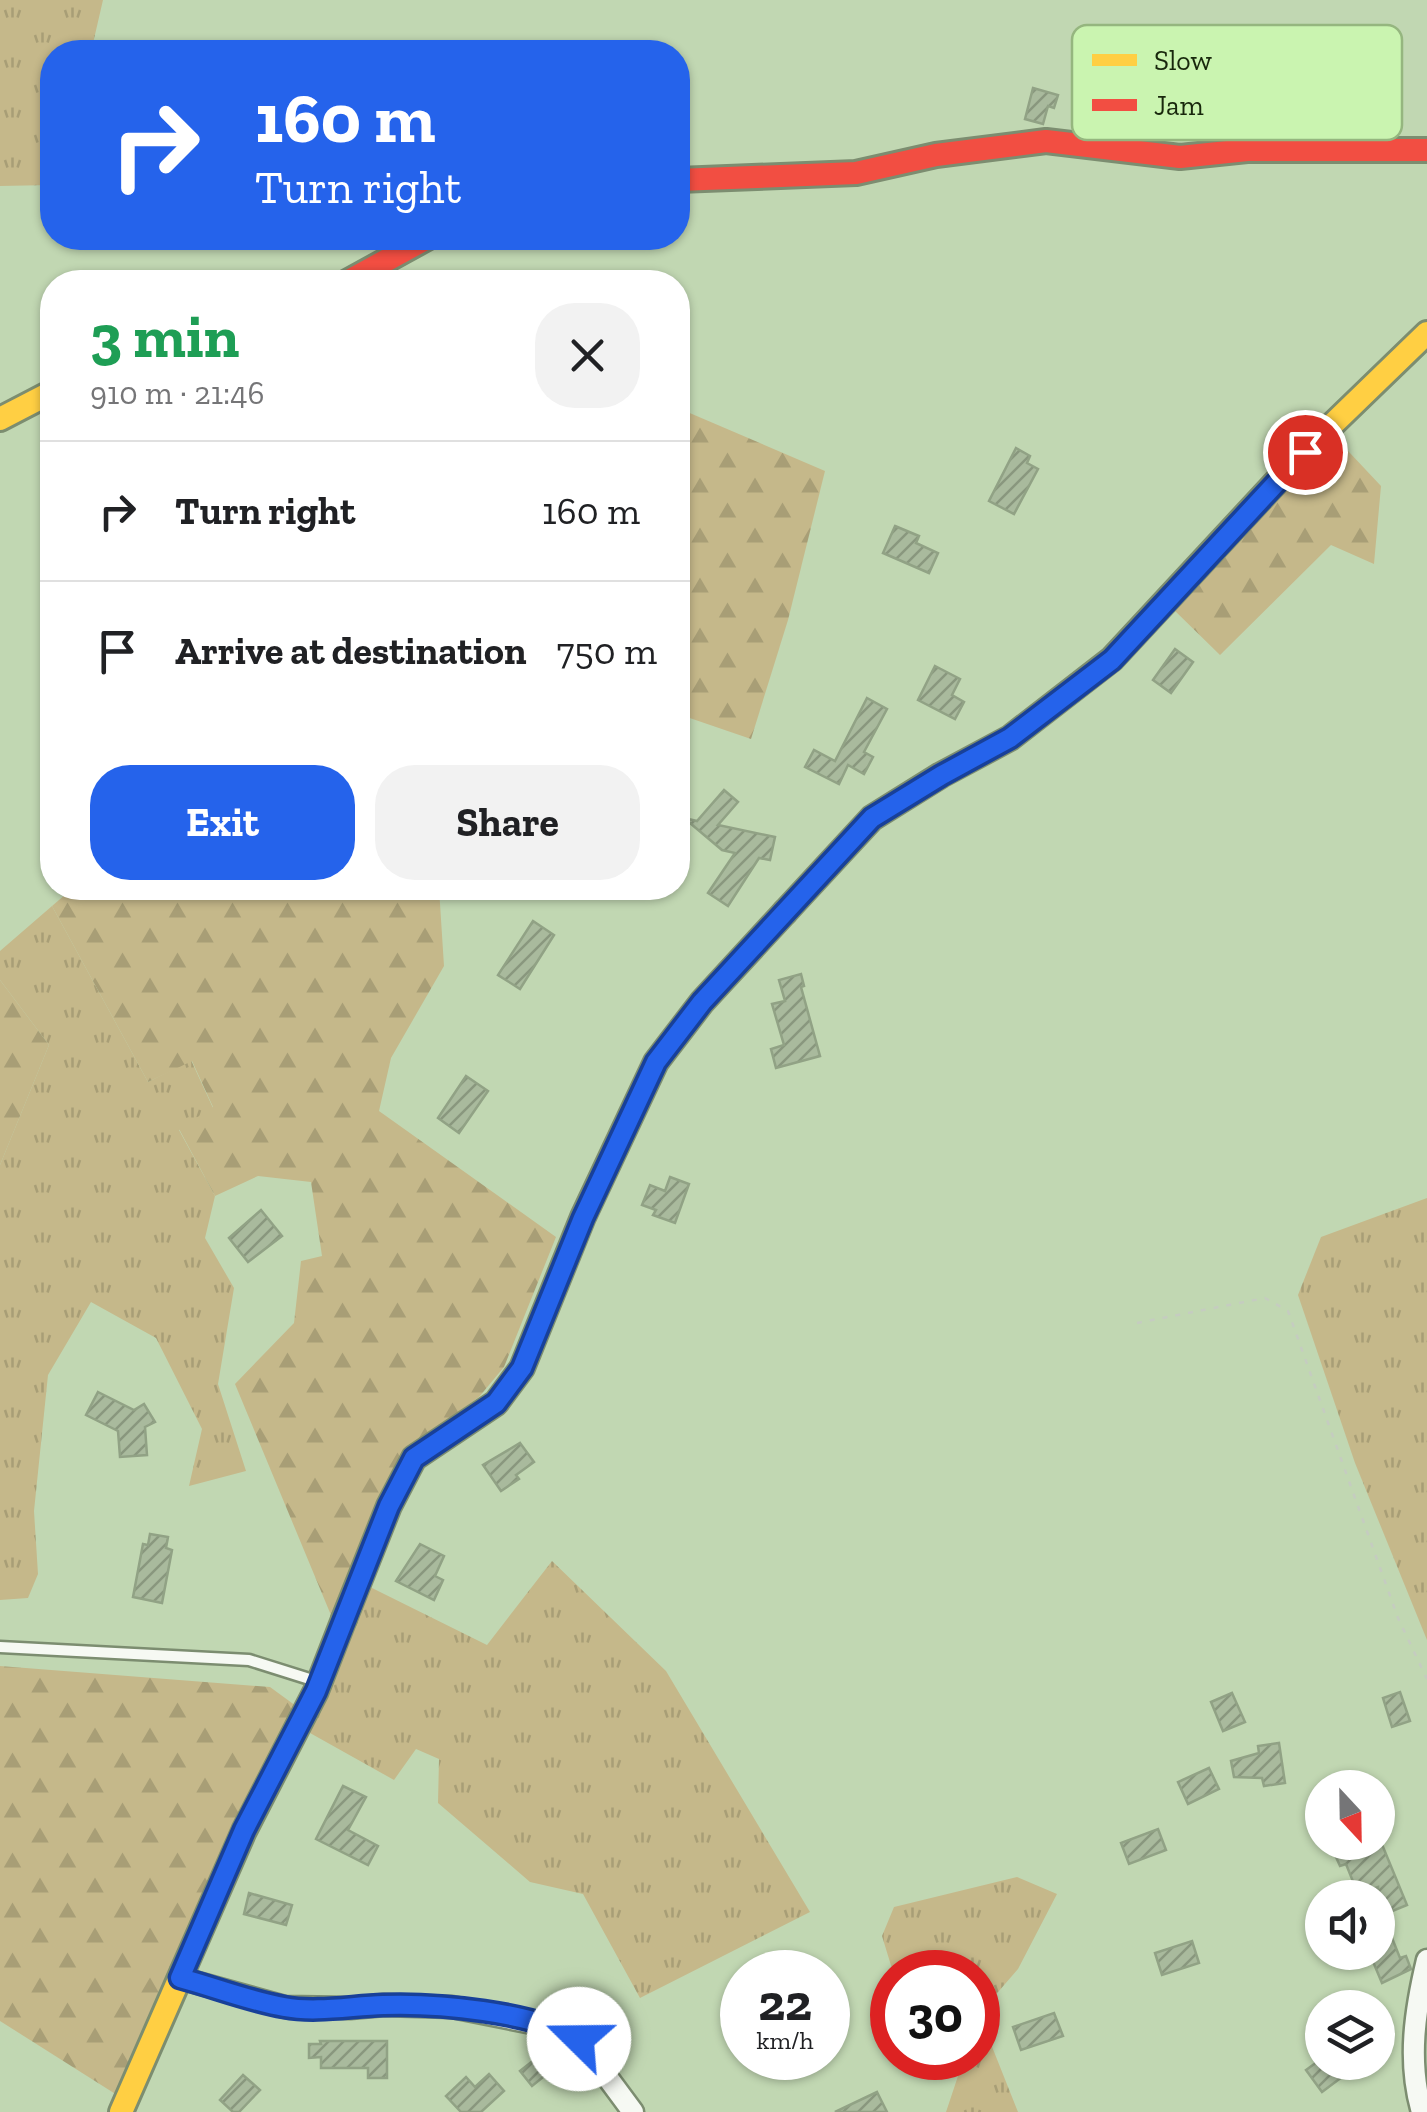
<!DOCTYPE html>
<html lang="en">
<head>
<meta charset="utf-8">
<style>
  body { margin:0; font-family:"Zilla Slab",serif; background:#f2f2f2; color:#202124; height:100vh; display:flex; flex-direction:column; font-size:38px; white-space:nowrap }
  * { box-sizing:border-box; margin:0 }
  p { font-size:32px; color:#757577 }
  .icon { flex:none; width:55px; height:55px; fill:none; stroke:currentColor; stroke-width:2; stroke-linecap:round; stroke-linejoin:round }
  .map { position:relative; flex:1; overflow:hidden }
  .panel { position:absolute; left:40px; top:270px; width:650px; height:630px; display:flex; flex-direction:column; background:#fff; border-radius:40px; box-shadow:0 2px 8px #0004 }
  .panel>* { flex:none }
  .hud { position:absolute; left:40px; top:40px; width:650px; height:210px; border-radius:40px; box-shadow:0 2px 8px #0004; background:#2563eb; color:#fff; overflow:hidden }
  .needle { width:65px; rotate:158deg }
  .fabs { position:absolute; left:1305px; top:1770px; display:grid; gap:20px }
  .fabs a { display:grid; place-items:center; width:90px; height:90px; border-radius:50%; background:#fff; box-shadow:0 2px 8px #0004; font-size:50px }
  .speed { position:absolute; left:720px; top:1950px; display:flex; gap:20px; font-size:50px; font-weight:700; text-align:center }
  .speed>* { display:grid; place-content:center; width:130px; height:130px; border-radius:50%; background:#fff; box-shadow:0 2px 8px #0004; line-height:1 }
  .speed small { font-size:25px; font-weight:400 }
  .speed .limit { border:15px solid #d22; background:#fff; color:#111 }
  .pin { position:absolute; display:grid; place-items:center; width:85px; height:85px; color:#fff; margin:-42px; border:5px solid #fff; border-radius:50%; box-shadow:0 2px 10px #0007 }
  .me { position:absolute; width:110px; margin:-55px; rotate:292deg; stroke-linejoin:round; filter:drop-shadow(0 0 8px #0008) }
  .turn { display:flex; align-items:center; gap:35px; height:210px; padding:0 50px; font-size:45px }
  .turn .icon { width:130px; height:130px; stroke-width:2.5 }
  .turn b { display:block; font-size:70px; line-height:85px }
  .round { display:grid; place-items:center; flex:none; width:105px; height:105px; border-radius:40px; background:#f2f2f2 }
  .summary { display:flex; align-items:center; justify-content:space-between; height:170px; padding:0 50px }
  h1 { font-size:60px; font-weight:800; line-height:75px; color:#1e9e55 }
  .cta { display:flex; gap:20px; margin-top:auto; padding:20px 50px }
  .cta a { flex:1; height:115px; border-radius:40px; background:#2563eb; color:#fff; font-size:40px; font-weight:800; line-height:115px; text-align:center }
  .cta a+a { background:#f2f2f2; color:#202124 }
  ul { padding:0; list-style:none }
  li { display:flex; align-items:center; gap:30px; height:140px; padding:0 50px; border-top:2px solid #e0e0e0 }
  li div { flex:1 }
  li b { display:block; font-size:38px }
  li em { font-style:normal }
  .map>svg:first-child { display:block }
  .grass { fill:url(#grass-tufts) }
  .forest { fill:url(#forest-firs) }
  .building { fill:url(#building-hatch); stroke:#91a285; stroke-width:2.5 }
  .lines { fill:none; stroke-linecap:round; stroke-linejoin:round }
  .lane-casing { stroke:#7c8d70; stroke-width:15 }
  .street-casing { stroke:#7c8d70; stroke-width:25 }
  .slow-casing { stroke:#7c8d70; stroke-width:28 }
  .jam-casing { stroke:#7c8d70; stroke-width:28 }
  .path { stroke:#c5ccc0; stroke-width:2.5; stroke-dasharray:5 8; stroke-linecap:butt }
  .lane { stroke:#f6f9f3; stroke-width:10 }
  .street { stroke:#f6f9f3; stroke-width:20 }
  .slow { stroke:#ffcf43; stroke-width:22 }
  .jam { stroke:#f24e42; stroke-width:22 }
  .route-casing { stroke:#184099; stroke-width:25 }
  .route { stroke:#2563eb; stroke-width:18 }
  .key { fill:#caf4b0; stroke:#95b67f; stroke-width:2.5 }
  .key-label { font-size:28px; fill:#18270c }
</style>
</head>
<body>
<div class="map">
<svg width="1427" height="2112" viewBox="0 0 1427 2112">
  <defs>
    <pattern id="grass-tufts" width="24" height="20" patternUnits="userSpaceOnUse" patternTransform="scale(2.5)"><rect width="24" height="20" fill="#c5b88a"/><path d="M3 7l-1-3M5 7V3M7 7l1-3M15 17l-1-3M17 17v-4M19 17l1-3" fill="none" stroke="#a89e76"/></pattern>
    <pattern id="forest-firs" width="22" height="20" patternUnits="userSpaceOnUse" patternTransform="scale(2.5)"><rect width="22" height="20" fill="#c5b88a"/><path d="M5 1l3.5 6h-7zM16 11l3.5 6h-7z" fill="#a89e76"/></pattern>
    <pattern id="building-hatch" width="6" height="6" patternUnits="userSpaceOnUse" patternTransform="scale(2.5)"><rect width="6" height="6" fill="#a9ba9d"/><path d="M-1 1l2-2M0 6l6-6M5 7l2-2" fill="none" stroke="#89977e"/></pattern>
  </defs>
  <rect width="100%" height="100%" fill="#c1d7b2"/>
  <g class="grass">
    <polygon points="0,0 103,0 91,52 52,52 52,185 0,186"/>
    <polygon points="52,906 148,1082 191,1060 213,1108 179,1130 215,1196 205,1238 234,1288 218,1384 246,1471 189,1486 202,1429 156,1338 91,1302 48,1375 34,1511 38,1574 28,1598 0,1600 0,1165 49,1045 0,980 0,951"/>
    <polygon points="1427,1198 1427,1640 1355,1463 1298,1295 1321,1237"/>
    <polygon points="552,1561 666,1671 810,1912 640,1998 583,1894 530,1882 438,1803 439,1759 416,1749 394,1780 310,1733 370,1587 487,1645"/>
    <polygon points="1017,1877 1057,1894 1018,1969 979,2014 1018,2112 946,2112 964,2058 978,2058 978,1972 893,1972 882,1936 894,1907"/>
  </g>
  <g class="forest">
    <polygon points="678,408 825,471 788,620 751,739 678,714"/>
    <polygon points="1334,436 1381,486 1374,564 1331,545 1220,655 1172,608"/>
    <polygon points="73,888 439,888 444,966 391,1058 379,1111 556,1237 504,1367 479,1397 401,1454 333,1620 235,1384 294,1323 301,1261 322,1256 311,1182 258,1176 215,1196 179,1129 213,1107 192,1061 148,1082 52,906"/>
    <polygon points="0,980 49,1045 0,1165"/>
    <polygon points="0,1666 270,1687 296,1706 117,2095 0,2021"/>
  </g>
  <g class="building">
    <polygon points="1033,88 1058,95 1054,108 1048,106 1043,124 1025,119"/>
    <polygon points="1016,448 1030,456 1027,463 1038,469 1014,514 989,501"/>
    <polygon points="895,526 919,536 916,543 938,553 929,573 883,553"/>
    <polygon points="1175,649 1193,662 1171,693 1153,680"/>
    <polygon points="935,666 960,679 952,695 964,702 955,719 918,700"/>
    <polygon points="867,698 887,709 864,752 873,757 864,774 848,765 839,784 805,767 814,750 835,761"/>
    <polygon points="724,790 738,802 718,825 775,837 770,860 759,858 728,906 708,893 735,853 722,850 684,818 697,821"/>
    <polygon points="533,921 554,935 520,989 498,975"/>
    <polygon points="801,974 804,986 801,987 820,1056 776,1068 771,1049 784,1045 772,1004 785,1001 779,980"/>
    <polygon points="466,1076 488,1091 459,1133 438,1118"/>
    <polygon points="670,1177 689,1184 675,1223 653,1215 656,1210 642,1205 650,1185 665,1191"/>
    <polygon points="261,1210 282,1236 248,1262 229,1238"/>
    <polygon points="98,1392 134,1410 144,1404 155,1422 145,1427 147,1455 120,1457 118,1431 86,1415"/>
    <polygon points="520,1443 534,1462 516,1475 519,1479 501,1491 483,1465"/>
    <polygon points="150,1534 168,1537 166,1548 172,1550 162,1603 133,1597 143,1544 148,1545"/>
    <polygon points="420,1544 444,1556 435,1576 443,1580 434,1600 396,1581"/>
    <polygon points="1400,1692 1410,1721 1392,1727 1383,1698"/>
    <polygon points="1232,1693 1245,1722 1223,1731 1211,1702"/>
    <polygon points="1279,1743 1285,1783 1264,1786 1262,1778 1234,1777 1231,1761 1259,1753 1258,1746"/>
    <polygon points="1209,1768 1219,1789 1188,1804 1178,1782"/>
    <polygon points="343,1786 366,1797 348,1830 378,1846 368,1865 316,1839"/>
    <polygon points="1158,1829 1166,1850 1129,1864 1121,1843"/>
    <polygon points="1345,1842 1381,1842 1407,1905 1378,1917 1378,1887 1358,1894 1346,1864 1340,1866 1332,1848"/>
    <polygon points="249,1893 292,1905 286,1925 244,1914"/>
    <polygon points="1390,1933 1400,1958 1406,1956 1411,1969 1382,1983 1369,1952 1378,1952 1378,1938"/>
    <polygon points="1192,1941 1199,1963 1162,1975 1155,1953"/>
    <polygon points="1054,2013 1063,2036 1021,2050 1013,2027"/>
    <polygon points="320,2041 387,2041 387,2078 368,2078 368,2068 321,2068 321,2057 309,2058 309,2044 321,2044"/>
    <polygon points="548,2049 569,2074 557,2084 548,2073 532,2086 520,2071"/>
    <polygon points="1317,2062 1362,2062 1322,2092 1306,2070"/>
    <polygon points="489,2074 504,2091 481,2112 461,2112 446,2096 466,2077 475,2087"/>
    <polygon points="243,2075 260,2090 239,2112 233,2112 220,2100"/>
    <polygon points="877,2092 887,2112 835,2112"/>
  </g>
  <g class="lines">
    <g class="lane-casing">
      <polyline id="lane" points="0,1647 249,1660 319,1682"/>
    </g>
    <g class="street-casing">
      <g id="street">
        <polyline points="180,1978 285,2007 350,2008 384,2005 452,2007 562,2029 579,2039 633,2112"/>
        <path d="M 1422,2112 C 1407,2062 1415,2010 1427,1960"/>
      </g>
    </g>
    <g class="slow-casing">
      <g id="slow">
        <polyline points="0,419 52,392"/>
        <polyline points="785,912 872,818 941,775 1010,738 1112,659 1305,451 1427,333"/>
        <polyline points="121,2112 244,1831 316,1691 344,1619"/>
      </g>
    </g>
    <g class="jam-casing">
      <g id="jam">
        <polyline points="678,180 856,173 936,155 1046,141 1180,157 1247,150 1427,150"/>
        <polyline points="347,282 427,238"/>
        <polyline points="344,1619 389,1506 414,1458 496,1403 522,1368 583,1217 656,1062 702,1002 785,912"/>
      </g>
    </g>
    <polyline class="path" points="1137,1323 1265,1298 1288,1311 1398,1618 1427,1679"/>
    <use href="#lane" class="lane"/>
    <use href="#street" class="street"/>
    <use href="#slow" class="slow"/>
    <use href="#jam" class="jam"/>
  </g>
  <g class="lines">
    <g class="route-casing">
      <path id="route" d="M 579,2039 C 533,2012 437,2003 383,2005 C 351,2006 316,2013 284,2007 C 249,2001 214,1987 180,1978 L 244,1830 L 316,1691 L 389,1506 L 414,1458 L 496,1403 L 522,1368 L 583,1218 L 656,1062 L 702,1002 L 872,818 L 942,775 L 1010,738 L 1112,660 L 1305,452"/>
    </g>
    <use href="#route" class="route"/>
  </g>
  <rect x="1072" y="25" width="330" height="115" rx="15" class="key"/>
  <rect x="1092" y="54" width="45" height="12" fill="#ffcf43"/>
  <rect x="1092" y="99" width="45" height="12" fill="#f24e42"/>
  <g class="key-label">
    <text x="1154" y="70">Slow</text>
    <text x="1154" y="115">Jam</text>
  </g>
</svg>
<div class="fabs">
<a><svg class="needle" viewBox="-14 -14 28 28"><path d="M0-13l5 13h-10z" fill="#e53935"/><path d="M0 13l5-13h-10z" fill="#757577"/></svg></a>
<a><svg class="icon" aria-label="sound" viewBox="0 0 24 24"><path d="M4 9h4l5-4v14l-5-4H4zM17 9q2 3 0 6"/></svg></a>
<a><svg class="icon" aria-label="layers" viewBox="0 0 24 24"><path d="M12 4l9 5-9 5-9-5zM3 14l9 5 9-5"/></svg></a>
</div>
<div class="speed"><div>22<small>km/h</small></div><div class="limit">30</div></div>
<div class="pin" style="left:1305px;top:452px;background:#d93025"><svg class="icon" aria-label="arrive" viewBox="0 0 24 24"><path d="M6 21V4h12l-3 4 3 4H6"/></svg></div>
<svg class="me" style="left:579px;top:2039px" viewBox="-20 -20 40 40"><circle r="19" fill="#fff"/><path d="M0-13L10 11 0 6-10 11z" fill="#2563eb"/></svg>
<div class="hud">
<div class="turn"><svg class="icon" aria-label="right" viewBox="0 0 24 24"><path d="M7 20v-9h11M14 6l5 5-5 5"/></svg><div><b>160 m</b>Turn right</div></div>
</div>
<section class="panel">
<div class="summary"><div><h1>3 min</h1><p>910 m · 21:46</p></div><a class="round"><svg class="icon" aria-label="close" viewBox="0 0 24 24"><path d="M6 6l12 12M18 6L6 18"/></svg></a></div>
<ul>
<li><svg class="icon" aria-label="right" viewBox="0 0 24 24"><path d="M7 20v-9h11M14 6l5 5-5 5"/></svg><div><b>Turn right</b></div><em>160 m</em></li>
<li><svg class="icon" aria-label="arrive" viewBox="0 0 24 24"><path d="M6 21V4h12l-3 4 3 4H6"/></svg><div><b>Arrive at destination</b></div><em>750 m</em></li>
</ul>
<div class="cta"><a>Exit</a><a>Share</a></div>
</section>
</div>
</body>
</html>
